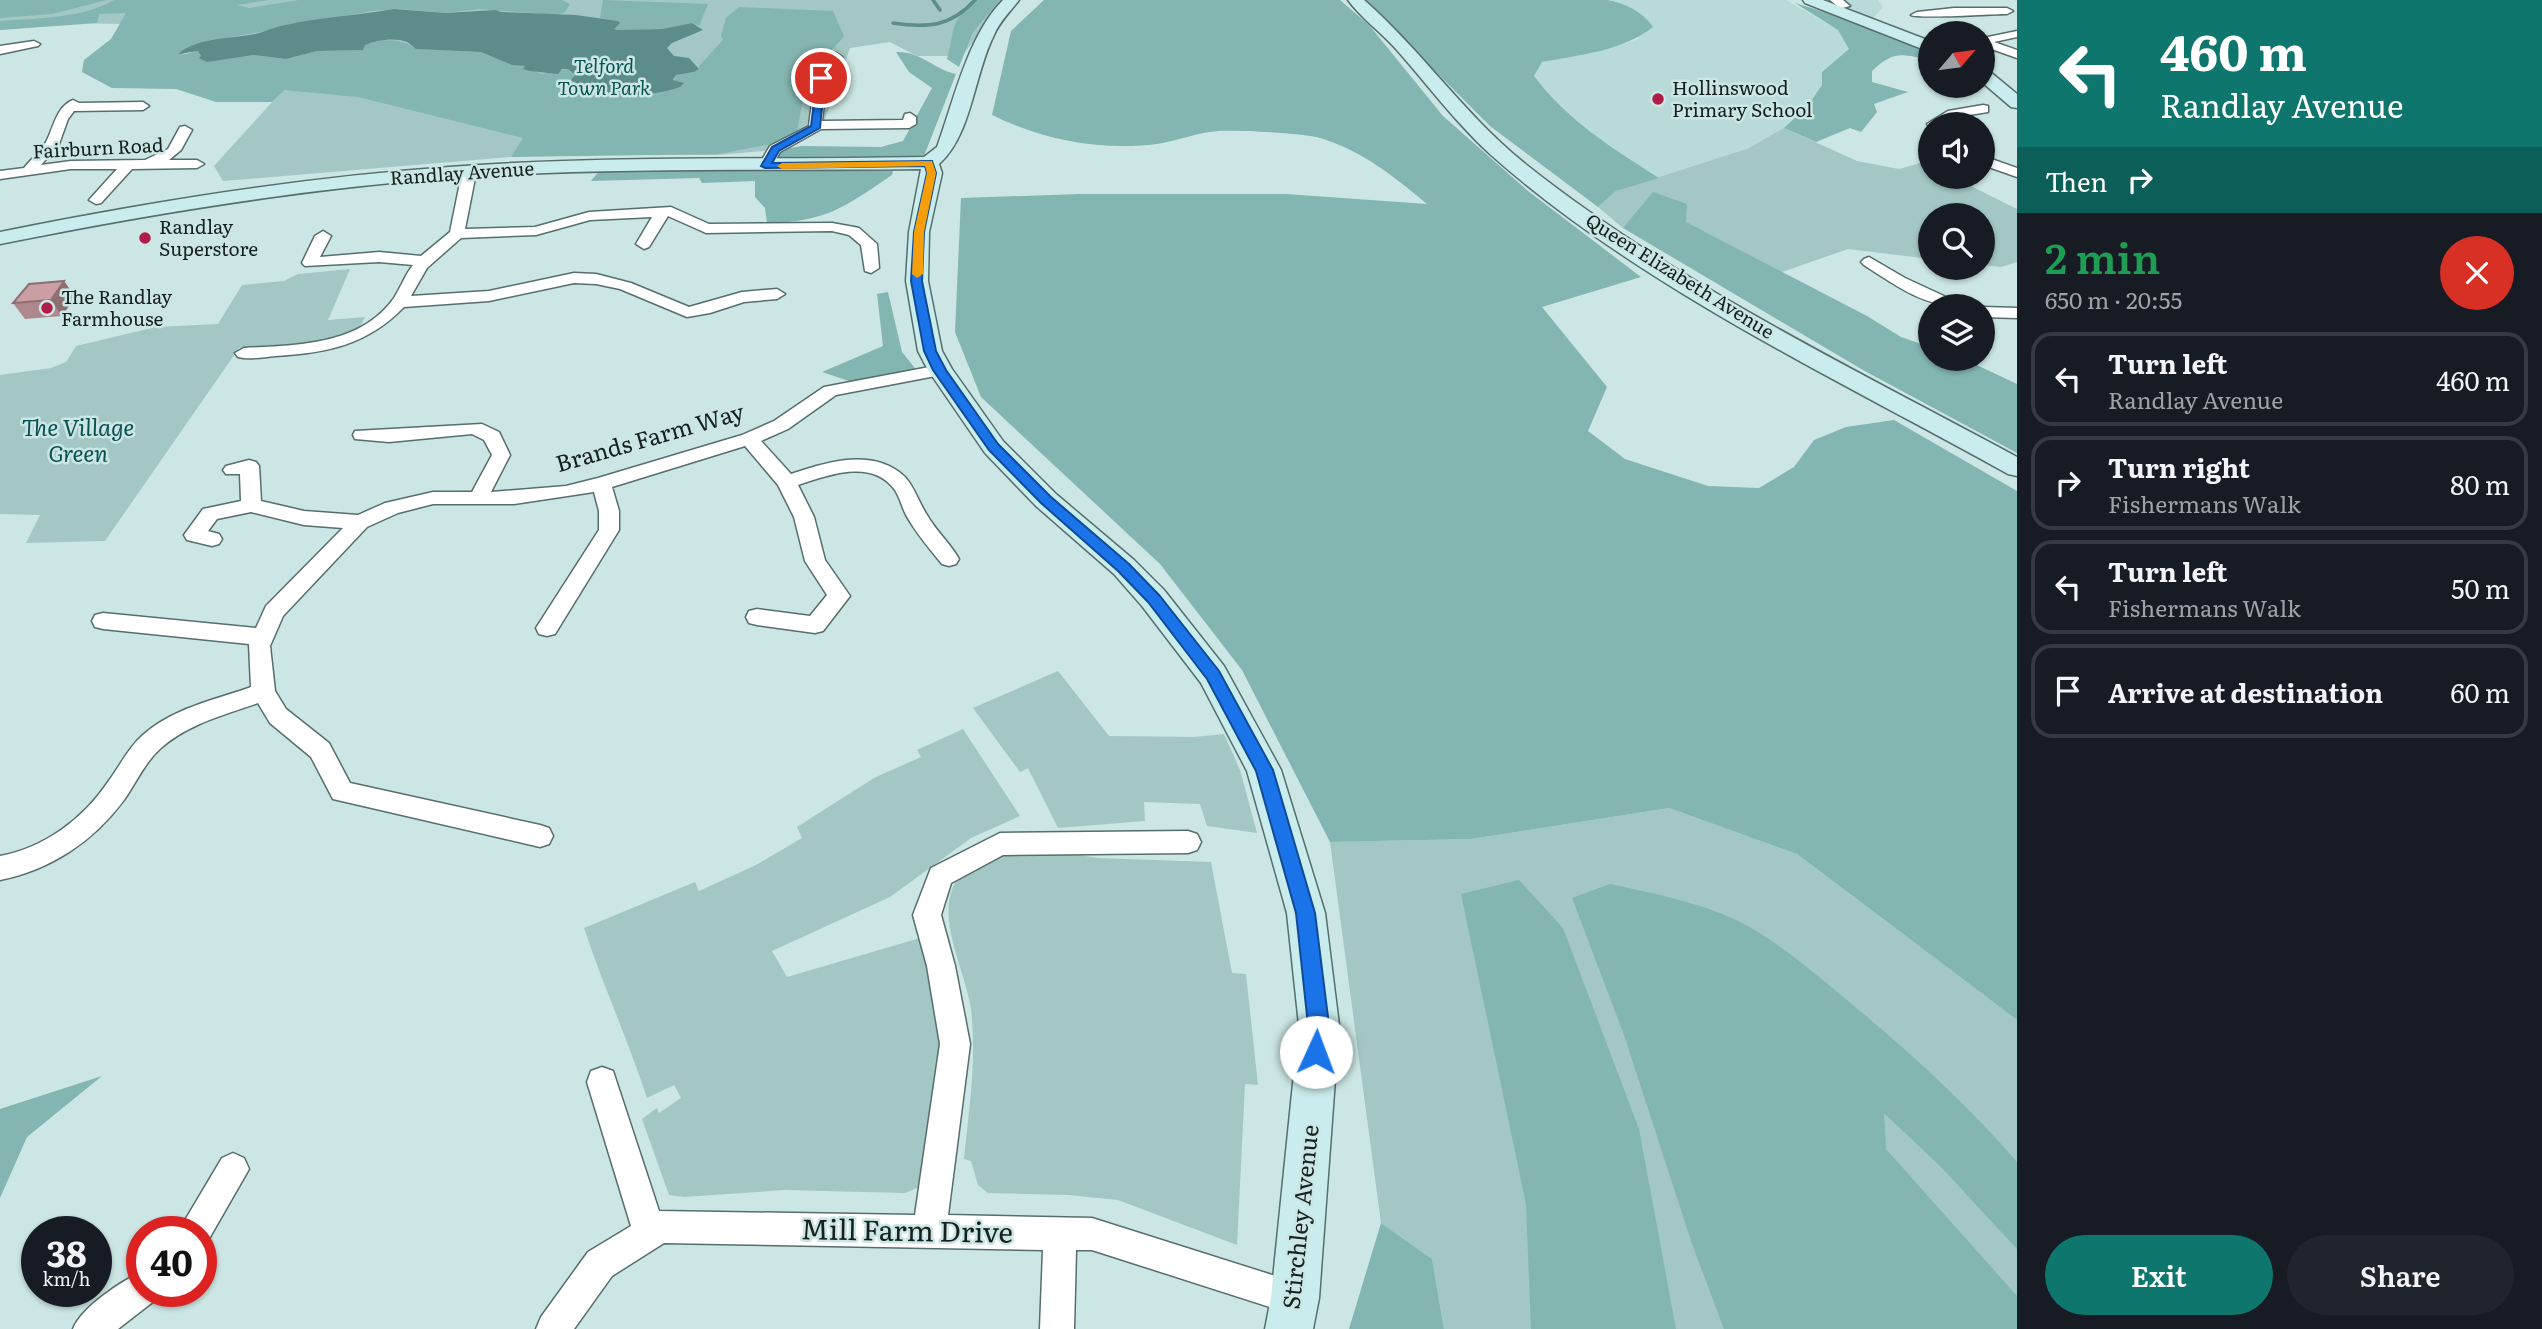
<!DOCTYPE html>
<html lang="en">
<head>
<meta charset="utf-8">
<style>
  body { margin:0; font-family:Literata,serif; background:#20242c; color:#f1f3f6; height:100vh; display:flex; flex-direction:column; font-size:26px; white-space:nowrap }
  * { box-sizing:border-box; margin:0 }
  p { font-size:23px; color:#9ea1a6 }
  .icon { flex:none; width:38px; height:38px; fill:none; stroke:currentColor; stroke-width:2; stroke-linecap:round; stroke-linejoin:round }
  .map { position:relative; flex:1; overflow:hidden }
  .drawer { display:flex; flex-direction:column; background:#171b24; width:525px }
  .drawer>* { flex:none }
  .guide { background:#0f766e; color:#fff; overflow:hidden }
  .needle { width:46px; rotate:61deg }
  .tools { position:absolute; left:1918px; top:21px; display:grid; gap:14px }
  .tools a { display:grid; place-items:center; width:77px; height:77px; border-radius:50%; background:#171b24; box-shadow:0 2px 5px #0004; font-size:35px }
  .speed { position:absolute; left:21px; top:1216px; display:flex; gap:14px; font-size:35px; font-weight:700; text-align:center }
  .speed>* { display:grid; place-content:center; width:91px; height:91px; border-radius:50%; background:#171b24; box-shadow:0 2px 5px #0004; line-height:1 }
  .speed small { font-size:18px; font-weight:400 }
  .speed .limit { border:10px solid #d22; background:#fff; color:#111 }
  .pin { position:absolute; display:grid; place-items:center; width:60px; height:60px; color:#fff; margin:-30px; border:4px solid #fff; border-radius:50%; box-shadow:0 2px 7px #0007 }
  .me { position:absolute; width:77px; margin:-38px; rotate:2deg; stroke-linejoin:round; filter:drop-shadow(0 0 5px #0008) }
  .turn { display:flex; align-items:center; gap:24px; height:147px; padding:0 28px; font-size:32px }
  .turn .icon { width:91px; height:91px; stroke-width:2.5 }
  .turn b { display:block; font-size:49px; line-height:60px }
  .then { display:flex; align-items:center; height:66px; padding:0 28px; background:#0003; gap:14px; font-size:26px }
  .round { display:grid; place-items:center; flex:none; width:74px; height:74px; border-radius:37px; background:#20242c }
  .head { display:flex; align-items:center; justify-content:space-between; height:119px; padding:0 28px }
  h1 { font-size:42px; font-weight:600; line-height:52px; color:#1e9e55 }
  .action { display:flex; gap:14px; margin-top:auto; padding:14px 28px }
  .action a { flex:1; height:80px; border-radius:42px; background:#0f766e; color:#fff; font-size:28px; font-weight:600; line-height:80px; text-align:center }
  .action a+a { background:#20242c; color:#f1f3f6 }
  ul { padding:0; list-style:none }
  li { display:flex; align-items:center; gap:21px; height:94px; margin:0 14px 10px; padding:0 14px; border:4px solid #363941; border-radius:21px }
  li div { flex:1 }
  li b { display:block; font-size:26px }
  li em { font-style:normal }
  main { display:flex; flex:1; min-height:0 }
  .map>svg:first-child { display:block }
  .built { fill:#b8dbd9 }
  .green { fill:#a3c7c4 }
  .forest { fill:#83b5b1 }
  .water { fill:#5c8d8a }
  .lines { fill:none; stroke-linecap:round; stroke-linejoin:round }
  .stream { stroke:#5c8d8a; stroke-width:3.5 }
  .street-casing { stroke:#566e6d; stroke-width:3 }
  .secondary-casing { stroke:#566e6d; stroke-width:3 }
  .street { fill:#fff; fill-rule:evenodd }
  .secondary { fill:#c9edec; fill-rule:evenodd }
  .wall { fill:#ae888c }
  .shaded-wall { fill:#8d6f72 }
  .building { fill:#ca9ea3; stroke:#8d6f72; stroke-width:2 }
  .route { fill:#1a73e8; stroke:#114b97; stroke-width:2 }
  .slow { fill:#f59e0b }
  .poi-dot { fill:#b01d49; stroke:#cbe6e4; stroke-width:2.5 }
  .labels { text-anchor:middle; stroke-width:5; stroke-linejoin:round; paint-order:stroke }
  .far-park-label { font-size:19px; font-style:italic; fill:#085350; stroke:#cbe6e4 }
  .far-poi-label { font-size:19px; fill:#16201f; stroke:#cbe6e4; text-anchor:start }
  .far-street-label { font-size:19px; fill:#16201f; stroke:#cbe6e4 }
  .park-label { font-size:23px; font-style:italic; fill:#085350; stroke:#cbe6e4 }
  .street-label { font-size:23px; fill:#16201f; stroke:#cbe6e4 }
  .near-street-label { font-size:28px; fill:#16201f; stroke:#cbe6e4 }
</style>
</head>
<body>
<main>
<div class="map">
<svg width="2017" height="1329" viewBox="0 0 2017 1329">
  <rect width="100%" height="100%" fill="#cbe6e4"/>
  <g class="built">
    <polygon points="1607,0 1786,0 1838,30 1850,49 1822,72 1823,85 1807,107 1779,133 1749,148 1616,191 1610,196 1493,67 1542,62 1596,51 1639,39 1618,2"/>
    <polygon points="1821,0 1878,0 1883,7 1873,18"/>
  </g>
  <g class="green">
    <polygon points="0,0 1005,0 962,56 917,56 890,42 850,48 824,122 775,150 716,155 599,155 524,138 511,157 223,181 214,166 283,90 121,24 79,23 0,30"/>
    <polygon points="1784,128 1857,161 1899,169 1924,162 1930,165 1930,177 1953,177 2017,209 2017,262 2001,267 1983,265 1983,215 1930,215 1930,259 1848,249 1782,272 1703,231 1623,228 1598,207 1616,191 1749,148"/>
    <polygon points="350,269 328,320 365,317 358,330 318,342 239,348 105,541 26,543 40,515 0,514 0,375 51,368 66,362 76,346 156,327 218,324 242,285 284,281 298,274"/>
    <polygon points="1058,671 1109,736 1194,737 1224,734 1240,770 1257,833 1207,826 1200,804 1144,802 1145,821 1058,828 1028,768 1020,772 973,708"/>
    <path d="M 963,729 L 1020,816 L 971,838 L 890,897 L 772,951 L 787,977 L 920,938 L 939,1001 L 942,1057 L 927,1179 L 917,1188 L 905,1193 L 784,1190 L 684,1197 L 669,1195 L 642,1119 L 657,1108 L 659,1113 L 681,1098 L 674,1085 L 647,1098 C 628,1040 603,985 584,928 L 695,882 L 699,891 L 756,865 L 802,838 L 797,827 L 874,778 L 921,757 L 917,750 Z"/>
    <polygon points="1669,808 1797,854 2017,1020 2017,1329 1444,1329 1432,1259 1381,1223 1330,842 1471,839"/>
    <path d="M 1042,849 L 1098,858 L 1211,862 L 1232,973 L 1246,974 L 1258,1085 L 1245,1084 L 1237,1245 L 1118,1200 L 1068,1195 L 988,1193 L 978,1185 L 971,1161 L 964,1159 C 969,1109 977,1059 971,1009 C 965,964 919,891 979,862 C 996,854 1022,853 1042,849 Z"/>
  </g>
  <g class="forest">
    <polygon points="0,0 107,0 52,14 0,18"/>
    <path d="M 114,0 L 269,0 L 237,5 L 249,8 L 299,0 L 562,0 L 570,4 L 565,12 L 557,15 L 479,9 L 445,13 L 402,9 L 372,11 L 232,37 L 181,55 L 198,51 L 226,59 L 254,55 L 286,59 L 317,51 L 363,50 L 365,45 C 380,38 404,38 416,49 L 481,52 L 512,65 L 526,66 L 541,74 L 568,69 L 575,76 L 572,80 L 599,94 L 645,96 L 672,90 L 676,75 L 694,72 L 699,69 L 699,66 L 723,40 L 721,36 L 726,18 L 739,7 L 833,11 L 844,36 C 836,47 826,54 818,64 C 803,82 802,110 797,132 L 776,143 L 719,154 L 511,157 L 523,138 L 358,97 L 284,90 L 272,102 L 216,102 L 176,89 L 112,88 L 82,72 L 84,60 L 111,39 L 126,13 L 99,14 L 97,23 L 0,30 L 0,21 C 37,18 81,19 114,0 Z"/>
    <polygon points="603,0 708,4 699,26 692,23 662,29 617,30 613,30 618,21 600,18"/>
    <path d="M 975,0 L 1000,0 L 973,32 L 959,67 L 947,59 C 956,27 948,25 975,0 Z"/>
    <path d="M 1044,0 L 1340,0 L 1369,25 L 1443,116 L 1528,191 L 1641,277 L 1542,307 L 1607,387 L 1588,431 L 1625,459 L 1708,486 L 1759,488 L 1794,467 L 1814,440 L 1846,427 L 1894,420 L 2017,491 L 2017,1020 L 1797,854 L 1669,808 L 1471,839 L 1330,842 L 1242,670 L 1160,564 L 981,397 L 955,332 L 961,198 L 1080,194 L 1286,194 L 1427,204 C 1395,177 1361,150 1320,138 C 1305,133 1237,130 1219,131 C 1198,132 1178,141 1157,144 C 1100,151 1044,140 992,115 L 1011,31 Z"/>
    <path d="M 1364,0 L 1607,0 C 1625,3 1642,11 1653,27 C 1623,51 1579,55 1542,62 L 1534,76 C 1568,121 1612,148 1659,178 L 1616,191 L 1598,207 L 1490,126 Z"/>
    <path d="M 1795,3 C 1841,17 1886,32 1930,52 L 1930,60 C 1902,54 1894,50 1872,71 L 1872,82 L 1908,92 L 1874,104 L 1877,112 L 1861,132 L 1850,128 L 1816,142 L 1784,128 L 1807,107 L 1822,85 L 1822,72 L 1849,49 L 1838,30 Z"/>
    <path d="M 896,52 C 921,51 933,69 956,74 L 924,156 L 772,157 L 774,151 L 801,146 L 881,147 L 903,141 L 932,88 L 909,72 Z"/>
    <path d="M 599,171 L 893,171 L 892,175 C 845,207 826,222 767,223 L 765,208 L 755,197 L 755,181 L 702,183 L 699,178 L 591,181 Z"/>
    <polygon points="1653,192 1687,204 1686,222 1867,316 1901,337 1930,347 1930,359 1964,359 2017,384 2017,453 1863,370 1623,228"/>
    <polygon points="888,292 902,352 918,372 858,384 822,372 883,346 877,294"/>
    <polygon points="1519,880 1563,928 1639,1129 1676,1329 1531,1329 1526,1204 1461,894"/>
    <path d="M 1610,884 C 1651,893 1695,901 1734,919 C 1767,934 1802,963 1830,986 C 1896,1040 1962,1098 2017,1162 L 2017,1249 L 1942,1168 L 1884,1113 L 1886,1149 L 2017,1296 L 2017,1329 L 1724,1329 L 1692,1244 L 1624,1035 L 1572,898 Z"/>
    <polygon points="102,1076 27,1137 0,1198 0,1109"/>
    <polygon points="1381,1223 1432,1259 1444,1329 1349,1329"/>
  </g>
  <path class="water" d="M 394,9 L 445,13 L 496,10 L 501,12 L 576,15 L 618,21 L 620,23 L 614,29 L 617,30 L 662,29 L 692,23 L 703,30 L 672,43 L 667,48 L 674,56 L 689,58 L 699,69 L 694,72 L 676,75 L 673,80 L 684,83 L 680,87 C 645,99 603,100 571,80 L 575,75 L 568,69 L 562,69 L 558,74 L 530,71 L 523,69 L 525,66 L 512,65 L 481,52 L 416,49 C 413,47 411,44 407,42 C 396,37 376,40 365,45 L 363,50 L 317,51 L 286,59 L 254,55 L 207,62 L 199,58 L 201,56 L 198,51 L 178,54 C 198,37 231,39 255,34 C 264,32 272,28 281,26 C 318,17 357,16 394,9 Z"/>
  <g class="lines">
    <g class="stream">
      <polyline points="933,0 940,10"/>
      <path d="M 893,23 C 928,28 950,27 975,0"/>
    </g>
    <g class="street-casing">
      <g id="street">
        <polygon points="1830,0 1843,0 1850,6 1831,11 1831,7 1836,5"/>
        <path d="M 1954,8 L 2007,8 L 2013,11 L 2007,14 C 1992,14 1917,19 1911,15 L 1917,12 Z"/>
        <polygon points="2017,31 2017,37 1994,42 2017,50 2017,58 1983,46 1983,38"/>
        <polygon points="34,41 40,44 38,46 0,54 0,46"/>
        <polygon points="836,53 842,57 827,78 822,121 903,120 905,114 910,113 916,117 916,124 909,128 821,129 780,152 771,168 761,168 759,165 770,146 809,126 815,78 832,54"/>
        <path d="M 73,100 L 79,103 L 143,102 L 149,106 L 143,110 L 74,111 L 68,119 L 59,144 L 41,165 L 71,161 L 145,160 L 168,149 L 180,127 L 185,126 L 192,130 L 181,150 L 169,160 L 197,160 L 204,164 L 197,168 L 132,169 L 101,203 L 96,204 L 89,200 L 117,169 L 71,169 L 0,179 L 0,171 L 24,168 C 31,159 41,151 46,142 C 54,127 56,107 73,100 Z"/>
        <polygon points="1983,105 1988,106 1988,112 1957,117 1943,124 1930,124 1930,127 1927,124 1948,111"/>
        <polygon points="1983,156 2017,168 2017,177 1983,165"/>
        <path d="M 469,169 L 476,173 L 465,229 L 535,227 L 589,212 L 671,207 L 709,224 L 832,223 L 854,227 L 859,228 L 877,244 L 879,268 L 871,273 L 865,271 L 861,245 L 849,235 L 832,231 L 706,233 L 668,216 L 649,247 L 644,249 L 636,244 L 652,217 L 590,220 L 536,235 L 461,238 L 427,268 L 411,296 L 489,291 L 574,273 L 596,274 L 631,283 L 689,307 L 742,292 L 777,289 L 785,294 L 777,299 L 744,302 L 710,313 L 687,317 L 620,289 L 596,284 L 574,283 L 489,301 L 404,307 C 367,345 327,353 276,356 C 264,357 250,360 238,357 L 235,353 L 244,348 C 296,345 360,346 394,298 C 401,287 405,275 413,265 L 379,262 L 305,266 L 302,263 L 315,236 L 323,231 L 331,236 L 320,257 L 379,252 L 421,256 L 450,232 L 462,173 Z"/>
        <path d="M 1869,257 L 1905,278 L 1959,303 L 1961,306 C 1926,308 1893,284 1864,265 L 1861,262 L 1864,259 Z"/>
        <polygon points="1983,307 2017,308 2017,318 1983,317"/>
        <path d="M 940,365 L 949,370 L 946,374 L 836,395 L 788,429 L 761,441 L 791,474 C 826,462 874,447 905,477 C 915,488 919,503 927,515 C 936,531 950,543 959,559 L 956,564 L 949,566 L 942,564 C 929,548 916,533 906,515 C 902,507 900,498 895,490 C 872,458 828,475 798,485 L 814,517 L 825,560 L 850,596 L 823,631 L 815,633 L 757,625 L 749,623 L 746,617 L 749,611 L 757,609 L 810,616 L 827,595 L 805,561 L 794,517 L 778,485 L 745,446 L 612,487 L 619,511 L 619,530 L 555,634 L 547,636 L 539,634 L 536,628 L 599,530 L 599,511 L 594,492 L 514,504 L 433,504 L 398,513 L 367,527 L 283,616 L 270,646 L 275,691 L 286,709 L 329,743 L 350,783 L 540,825 L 549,828 L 553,836 L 549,844 L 540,847 L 333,799 L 311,757 L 270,723 L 258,703 C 224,715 188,724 161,748 C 145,762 136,783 124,800 C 93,842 50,870 0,880 L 0,856 C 44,848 83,819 108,782 C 120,766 128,748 143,735 C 173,708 215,700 251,687 L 249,644 L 103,629 L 95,627 L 92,621 L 95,615 L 103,613 L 256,628 L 266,606 L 343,528 L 304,525 L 251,512 L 217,519 L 208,531 L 219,534 L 222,539 L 219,544 L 212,546 L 187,540 L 184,535 L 203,509 L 241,501 L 240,474 L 226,474 L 223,470 L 226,466 L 249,460 L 256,462 L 259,466 L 261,501 L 304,511 L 358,515 L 385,503 L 433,492 L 472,492 L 492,455 L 484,440 L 472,434 L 389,442 L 355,439 L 353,435 L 355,431 L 482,424 L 499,432 L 510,455 L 491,492 L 566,486 L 598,478 L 742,435 L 774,421 L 824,387 Z"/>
        <polygon points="1188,831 1197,834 1201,842 1197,850 1188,853 1003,855 951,883 941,915 955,966 970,1044 948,1215 1092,1218 1307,1286 1312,1298 1307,1310 1295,1315 1092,1250 1076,1250 1074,1329 1040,1329 1043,1250 664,1243 612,1276 574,1329 536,1329 541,1317 588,1252 631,1226 587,1082 591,1071 602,1067 613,1071 659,1211 915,1215 940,1044 927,966 913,915 931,868 1000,833"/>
        <polygon points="233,1153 244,1158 249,1169 206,1244 201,1245 201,1232 178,1232 222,1158"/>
        <path d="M 142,1272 L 142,1292 L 158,1292 L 154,1301 L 118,1329 L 73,1329 C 81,1308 121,1281 142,1272 Z"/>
      </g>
    </g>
    <g class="secondary-casing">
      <g id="secondary">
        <path d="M 1003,0 L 1019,0 C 1010,12 1000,21 994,35 C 974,74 972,135 939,164 L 942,173 L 929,232 L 928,281 L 942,351 L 952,369 L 1003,441 L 1056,494 L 1134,560 L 1164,590 L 1224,666 L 1281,770 L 1325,913 L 1339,1025 L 1319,1298 L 1313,1329 L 1265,1329 L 1271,1298 L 1299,1025 L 1287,913 L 1247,771 L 1201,683 L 1142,606 L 1114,574 L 1036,506 L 985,453 L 928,370 L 918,351 L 906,281 L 909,232 L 921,169 C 764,171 607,167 450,178 C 299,189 149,214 0,244 L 0,232 C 148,202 298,178 449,167 C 607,155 766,160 924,157 L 937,147 C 954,100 968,35 1003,0 Z"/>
        <path d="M 1348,0 L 1364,0 C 1421,50 1464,114 1523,162 C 1673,282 1849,366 2017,457 L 2017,476 L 2008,474 C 1837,379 1637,285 1491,155 C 1456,123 1427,84 1396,49 C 1381,32 1361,18 1348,0 Z"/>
        <polygon points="1803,0 1823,0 1930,41 1930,52 1805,3"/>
        <polygon points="1983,70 1989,71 2017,94 2017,108 2011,107 1983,83"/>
      </g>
    </g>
    <use href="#street" class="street"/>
    <use href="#secondary" class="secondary"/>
  </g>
  <polygon class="wall" points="64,281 75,297 62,316 25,319 13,303"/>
  <polygon class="shaded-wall" points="64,281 75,297 62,316 51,300"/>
  <polygon class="building" points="64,281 51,300 13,303 29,284"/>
  <polygon class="route" points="821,75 825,78 820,128 779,151 772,163 932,161 936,173 924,232 922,281 936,351 946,370 998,444 1051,497 1129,564 1159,595 1219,671 1273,770 1315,913 1329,1025 1324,1060 1316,1063 1309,1060 1306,1052 1308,1025 1296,913 1256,771 1207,679 1148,602 1118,571 1041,503 989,450 933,370 924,351 911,281 914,232 927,173 925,166 765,168 761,166 772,147 811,126 817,78"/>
  <polygon class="slow" points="932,161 936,173 924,232 923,274 917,278 912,274 914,232 927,173 925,166 782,169 777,166 782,163"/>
  <g class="poi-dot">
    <circle cx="1658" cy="99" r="7"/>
    <circle cx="145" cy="238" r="7"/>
    <circle cx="47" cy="308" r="7"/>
  </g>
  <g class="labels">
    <g class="far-park-label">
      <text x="604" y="73">Telford<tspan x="604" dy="22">Town Park</tspan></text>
    </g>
    <g class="far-poi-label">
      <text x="1672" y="95">Hollinswood<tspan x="1672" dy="22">Primary School</tspan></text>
      <text x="159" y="234">Randlay<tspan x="159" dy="22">Superstore</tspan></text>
      <text x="61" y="304">The Randlay<tspan x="61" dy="22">Farmhouse</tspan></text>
    </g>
    <g class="far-street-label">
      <text transform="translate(98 148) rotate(-3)" y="7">Fairburn Road</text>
      <text transform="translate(462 173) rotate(-4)" y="7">Randlay Avenue</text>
      <text transform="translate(1680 276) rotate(32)" y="7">Queen Elizabeth Avenue</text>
    </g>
    <g class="park-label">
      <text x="78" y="436">The Village<tspan x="78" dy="26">Green</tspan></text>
    </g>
    <g class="street-label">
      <text transform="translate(650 438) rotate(-16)" y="8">Brands Farm Way</text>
      <text transform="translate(1301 1217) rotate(-84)" y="8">Stirchley Avenue</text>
    </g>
    <g class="near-street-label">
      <text transform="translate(907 1231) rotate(1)" y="10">Mill Farm Drive</text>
    </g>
  </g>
</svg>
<div class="tools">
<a><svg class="needle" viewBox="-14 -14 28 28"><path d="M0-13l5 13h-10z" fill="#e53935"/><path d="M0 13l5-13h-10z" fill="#9ea1a6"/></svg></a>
<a><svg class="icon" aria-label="sound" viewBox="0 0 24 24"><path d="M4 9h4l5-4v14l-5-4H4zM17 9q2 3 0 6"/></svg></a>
<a><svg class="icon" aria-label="search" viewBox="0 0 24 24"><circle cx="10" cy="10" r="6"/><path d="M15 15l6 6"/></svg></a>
<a><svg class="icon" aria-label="layers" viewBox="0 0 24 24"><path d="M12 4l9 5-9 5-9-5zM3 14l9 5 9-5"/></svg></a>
</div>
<div class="speed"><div>38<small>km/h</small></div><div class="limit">40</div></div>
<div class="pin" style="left:821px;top:78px;background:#d93025"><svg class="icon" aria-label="arrive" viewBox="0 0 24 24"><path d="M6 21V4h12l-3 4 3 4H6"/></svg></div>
<svg class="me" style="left:1316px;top:1052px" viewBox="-20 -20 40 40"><circle r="19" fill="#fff"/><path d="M0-13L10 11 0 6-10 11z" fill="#1a73e8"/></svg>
</div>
<section class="drawer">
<div class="guide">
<div class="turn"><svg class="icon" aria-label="left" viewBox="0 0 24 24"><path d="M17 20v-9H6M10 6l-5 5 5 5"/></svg><div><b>460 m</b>Randlay Avenue</div></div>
<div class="then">Then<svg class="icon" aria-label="right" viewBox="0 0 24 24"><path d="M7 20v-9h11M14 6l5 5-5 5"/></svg></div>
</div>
<div class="head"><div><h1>2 min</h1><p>650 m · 20:55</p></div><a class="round" style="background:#d93025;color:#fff"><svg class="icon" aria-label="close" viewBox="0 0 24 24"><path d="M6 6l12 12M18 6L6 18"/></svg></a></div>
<ul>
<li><svg class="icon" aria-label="left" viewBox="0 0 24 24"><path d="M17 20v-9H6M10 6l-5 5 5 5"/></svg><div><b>Turn left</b><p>Randlay Avenue</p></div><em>460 m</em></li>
<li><svg class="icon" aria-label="right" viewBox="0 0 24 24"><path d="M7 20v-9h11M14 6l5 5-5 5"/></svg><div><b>Turn right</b><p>Fishermans Walk</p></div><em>80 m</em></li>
<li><svg class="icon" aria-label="left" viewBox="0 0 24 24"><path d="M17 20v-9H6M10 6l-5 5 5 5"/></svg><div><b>Turn left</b><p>Fishermans Walk</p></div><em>50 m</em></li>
<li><svg class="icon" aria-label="arrive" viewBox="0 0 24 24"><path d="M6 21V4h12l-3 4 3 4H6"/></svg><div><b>Arrive at destination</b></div><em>60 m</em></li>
</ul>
<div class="action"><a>Exit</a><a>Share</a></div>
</section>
</main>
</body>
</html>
